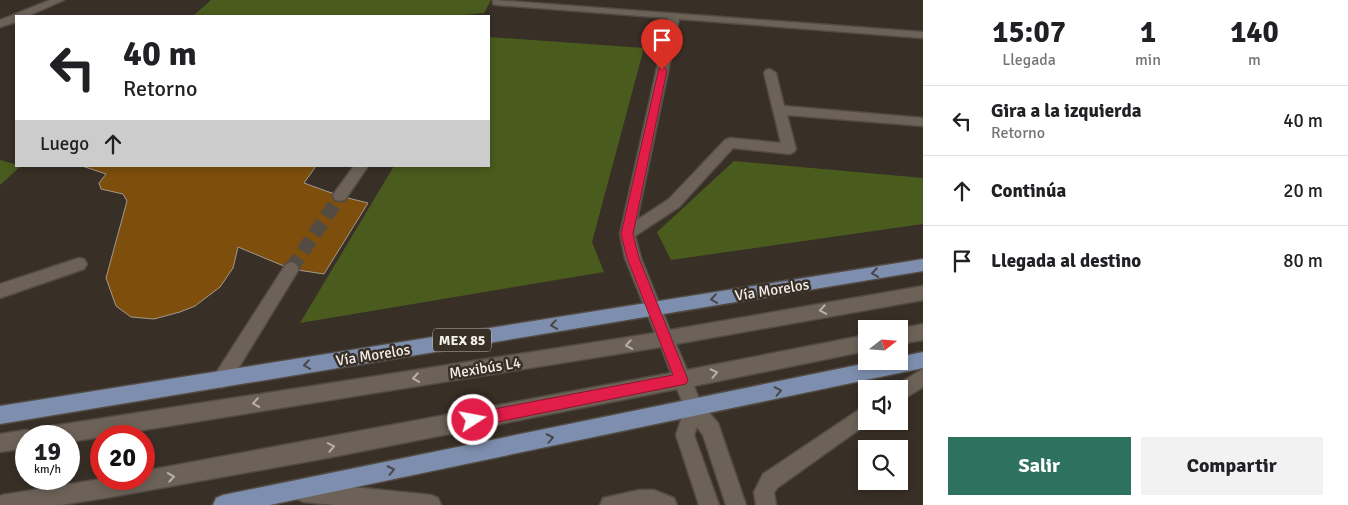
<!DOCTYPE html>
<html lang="es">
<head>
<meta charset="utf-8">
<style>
  body { margin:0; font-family:Signika,sans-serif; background:#f2f2f2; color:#202124; height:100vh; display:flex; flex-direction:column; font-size:19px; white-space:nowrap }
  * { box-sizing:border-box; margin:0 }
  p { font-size:16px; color:#757577 }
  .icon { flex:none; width:28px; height:28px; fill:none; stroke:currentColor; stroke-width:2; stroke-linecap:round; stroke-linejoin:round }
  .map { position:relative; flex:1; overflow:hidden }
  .side { display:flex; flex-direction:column; background:#fff; width:425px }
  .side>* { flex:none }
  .guide { position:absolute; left:15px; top:15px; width:475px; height:152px; border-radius:0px; box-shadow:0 2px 8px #0003; background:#fff; color:#202124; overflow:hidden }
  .needle { width:32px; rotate:73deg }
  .fabs { position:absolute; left:858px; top:320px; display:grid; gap:10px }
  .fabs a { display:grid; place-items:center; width:50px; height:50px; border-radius:0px; background:#fff; box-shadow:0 2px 8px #0003; font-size:25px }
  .speed { position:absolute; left:15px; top:425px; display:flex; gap:10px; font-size:25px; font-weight:700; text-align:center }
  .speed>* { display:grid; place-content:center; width:65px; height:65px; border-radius:50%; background:#fff; box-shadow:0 2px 8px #0003; line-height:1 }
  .speed small { font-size:12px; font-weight:400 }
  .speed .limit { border:8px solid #d22; background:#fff; color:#111 }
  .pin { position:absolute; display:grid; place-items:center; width:42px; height:42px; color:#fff; margin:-51px -21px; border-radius:50% 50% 50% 0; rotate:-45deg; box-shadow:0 0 5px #0007 }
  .pin .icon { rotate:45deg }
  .me { position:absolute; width:55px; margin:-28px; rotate:79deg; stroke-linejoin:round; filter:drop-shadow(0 0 4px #0008) }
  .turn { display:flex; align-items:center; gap:18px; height:105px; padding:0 25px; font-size:22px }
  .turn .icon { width:65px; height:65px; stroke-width:2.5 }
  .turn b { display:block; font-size:35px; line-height:42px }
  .then { display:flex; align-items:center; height:48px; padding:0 25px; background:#0003; gap:10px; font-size:19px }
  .eta { display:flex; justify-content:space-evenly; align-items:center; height:85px; text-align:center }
  .eta b { font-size:30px; font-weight:700; line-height:35px }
  .cta { display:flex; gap:10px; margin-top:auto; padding:10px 25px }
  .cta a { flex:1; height:58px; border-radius:0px; background:#2c725e; color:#fff; font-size:20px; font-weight:700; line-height:58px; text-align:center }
  .cta a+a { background:#f2f2f2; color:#202124 }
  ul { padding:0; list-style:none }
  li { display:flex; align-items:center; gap:15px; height:70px; padding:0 25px; border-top:1px solid #e0e0e0 }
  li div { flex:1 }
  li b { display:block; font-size:19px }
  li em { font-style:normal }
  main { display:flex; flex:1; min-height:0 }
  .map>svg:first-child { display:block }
  .green { fill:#4a5b1e }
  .building { fill:#7e4f0c; stroke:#a4998e }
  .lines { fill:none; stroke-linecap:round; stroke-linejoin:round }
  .minor-tunnel { stroke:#544c43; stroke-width:14; stroke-dasharray:14 7; stroke-linecap:butt }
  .minor-casing { stroke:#524b43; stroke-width:3 }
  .major-casing { stroke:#524b43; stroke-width:3 }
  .minor { fill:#6c6258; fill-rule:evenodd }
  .major { fill:#7d8eae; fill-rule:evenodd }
  .oneway { stroke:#494748 }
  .oneway2 { stroke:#b7b0a8 }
  .route { fill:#e11d48; stroke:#92132f }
  .labels { text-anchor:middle; stroke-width:5; stroke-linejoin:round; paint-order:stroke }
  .shield { fill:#382f26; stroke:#bcb5ae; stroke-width:1 }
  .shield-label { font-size:14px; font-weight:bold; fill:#f5efe9 }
  .street-label { font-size:15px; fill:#f5efe9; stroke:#382f26 }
</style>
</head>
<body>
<main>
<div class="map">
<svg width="923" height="505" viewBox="0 0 923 505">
  <rect width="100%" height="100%" fill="#382f26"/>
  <g class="green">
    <polygon points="211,0 491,0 484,13 454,16 193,16"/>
    <polygon points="489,37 644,48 592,242 604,272 300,323 394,166 489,166"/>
    <polygon points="0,160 21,166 0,185"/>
    <polygon points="734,161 923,178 923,224 671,260 657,232"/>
  </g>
  <polygon class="building" points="82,166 316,166 304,183 340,196 368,203 324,274 291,269 238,247 233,268 220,287 195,306 180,312 154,319 131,317 116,306 106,278 127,201 123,194 101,189 99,183 106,174"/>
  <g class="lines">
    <polyline class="minor-tunnel" points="291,269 340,196"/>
    <g class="minor-casing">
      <g id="minor">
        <polygon points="50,0 64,0 28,16 16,16 16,22 0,27 0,20"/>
        <polygon points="493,0 923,32 923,38 679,19 637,220 669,199 725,140 730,138 781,143 764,73 766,70 770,69 776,73 784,106 923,118 923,126 787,115 796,149 794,152 789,154 733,148 679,207 635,236 641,258 670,330 923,286 923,300 676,344 687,370 866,335 866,351 694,386 700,402 718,423 746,505 726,505 703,435 697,427 694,435 719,505 699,505 676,435 685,408 677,389 327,458 111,497 61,505 0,505 0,496 2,495 101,479 144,479 144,471 671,373 661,347 69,442 69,436 37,436 39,429 46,427 655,333 625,258 620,234 668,18 497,5 493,4"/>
        <polygon points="354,166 368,166 345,200 340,201 335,200 333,196 335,192"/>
        <polygon points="79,258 84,259 87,264 84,269 0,298 0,284"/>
        <polygon points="291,262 296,264 299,269 296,274 228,385 222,388 216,385 213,379 216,373 286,264"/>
        <polygon points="923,324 923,340 899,344 898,329"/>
        <polygon points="923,369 923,387 899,402 899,389 892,389 893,387"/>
        <polygon points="866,405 866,421 871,421 777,488 774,493 776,505 756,505 754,492 763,474"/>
        <polygon points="26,430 33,432 34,436 26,436 26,448 0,452 0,434"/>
        <polygon points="304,482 431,495 438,498 441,505 335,505 304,502 297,499 294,492 297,485"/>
        <polygon points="639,490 654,490 674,498 677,505 600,505 603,498"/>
      </g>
    </g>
    <g class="major-casing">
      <g id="major">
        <polygon points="923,259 923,271 0,424 0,406"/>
        <polygon points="923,352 923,368 270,505 213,505 216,498 223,495 877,361 899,361 899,357"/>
      </g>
    </g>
    <use href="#minor" class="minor"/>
    <use href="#major" class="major"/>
  </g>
  <defs><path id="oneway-chevron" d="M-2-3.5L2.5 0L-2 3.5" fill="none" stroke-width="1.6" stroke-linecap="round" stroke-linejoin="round" transform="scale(1.25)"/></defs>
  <g class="oneway">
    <use href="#oneway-chevron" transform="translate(875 273) rotate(171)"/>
    <use href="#oneway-chevron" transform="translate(714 299) rotate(172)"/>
    <use href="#oneway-chevron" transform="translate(554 325) rotate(171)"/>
    <use href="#oneway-chevron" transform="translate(307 365) rotate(171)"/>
    <use href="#oneway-chevron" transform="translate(778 391) rotate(-12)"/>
    <use href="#oneway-chevron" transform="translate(550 438) rotate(-12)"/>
    <use href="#oneway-chevron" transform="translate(391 470) rotate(-12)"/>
  </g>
  <g class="oneway2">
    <use href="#oneway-chevron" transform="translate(823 310) rotate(170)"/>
    <use href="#oneway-chevron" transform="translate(629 345) rotate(170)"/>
    <use href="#oneway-chevron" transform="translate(714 373) rotate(-12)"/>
    <use href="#oneway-chevron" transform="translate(416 378) rotate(171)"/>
    <use href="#oneway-chevron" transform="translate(256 403) rotate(171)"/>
    <use href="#oneway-chevron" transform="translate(331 447) rotate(-11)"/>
    <use href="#oneway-chevron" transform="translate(171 477) rotate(-9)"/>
  </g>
  <polygon class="route" points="659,68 665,68 667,70 633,234 639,258 688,380 686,384 473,427 468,425 466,420 468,415 473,413 673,375 627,258 621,234"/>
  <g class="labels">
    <rect class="shield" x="433" y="328.5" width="58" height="23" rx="4"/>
    <g class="shield-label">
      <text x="462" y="345">MEX 85</text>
    </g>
    <g class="street-label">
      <text transform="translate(772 290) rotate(-9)" y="5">Vía Morelos</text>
      <text transform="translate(373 355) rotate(-9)" y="5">Vía Morelos</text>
      <text transform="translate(485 368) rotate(-9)" y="5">Mexibús L4</text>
    </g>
  </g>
</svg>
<div class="fabs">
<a><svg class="needle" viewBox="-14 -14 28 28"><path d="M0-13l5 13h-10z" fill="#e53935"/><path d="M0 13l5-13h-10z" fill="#757577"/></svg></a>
<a><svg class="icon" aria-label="sound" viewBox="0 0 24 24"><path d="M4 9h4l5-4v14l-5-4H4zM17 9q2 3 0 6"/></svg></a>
<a><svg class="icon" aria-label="search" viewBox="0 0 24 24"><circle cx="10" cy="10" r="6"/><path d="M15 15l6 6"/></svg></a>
</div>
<div class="speed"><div>19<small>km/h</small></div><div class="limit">20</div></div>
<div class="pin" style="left:662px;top:70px;background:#d93025"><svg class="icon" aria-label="arrive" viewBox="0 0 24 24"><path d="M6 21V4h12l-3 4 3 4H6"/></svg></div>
<svg class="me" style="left:473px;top:420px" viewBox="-20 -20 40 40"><circle r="17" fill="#e11d48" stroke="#fff" stroke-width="3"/><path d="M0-11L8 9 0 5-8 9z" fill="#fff"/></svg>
<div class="guide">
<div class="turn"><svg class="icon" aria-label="left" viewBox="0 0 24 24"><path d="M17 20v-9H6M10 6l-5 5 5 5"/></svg><div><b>40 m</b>Retorno</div></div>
<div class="then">Luego<svg class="icon" aria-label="ahead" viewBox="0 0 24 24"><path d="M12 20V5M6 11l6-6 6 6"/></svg></div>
</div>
</div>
<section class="side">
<div class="eta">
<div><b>15:07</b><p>Llegada</p></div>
<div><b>1</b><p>min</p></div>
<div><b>140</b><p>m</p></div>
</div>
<ul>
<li><svg class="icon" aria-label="left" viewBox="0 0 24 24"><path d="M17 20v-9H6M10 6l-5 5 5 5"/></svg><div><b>Gira a la izquierda</b><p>Retorno</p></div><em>40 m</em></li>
<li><svg class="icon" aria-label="ahead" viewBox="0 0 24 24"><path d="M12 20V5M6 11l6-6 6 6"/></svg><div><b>Continúa</b></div><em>20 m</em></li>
<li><svg class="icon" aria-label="arrive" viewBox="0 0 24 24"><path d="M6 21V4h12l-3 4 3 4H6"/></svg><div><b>Llegada al destino</b></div><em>80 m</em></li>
</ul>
<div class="cta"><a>Salir</a><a>Compartir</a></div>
</section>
</main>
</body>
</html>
